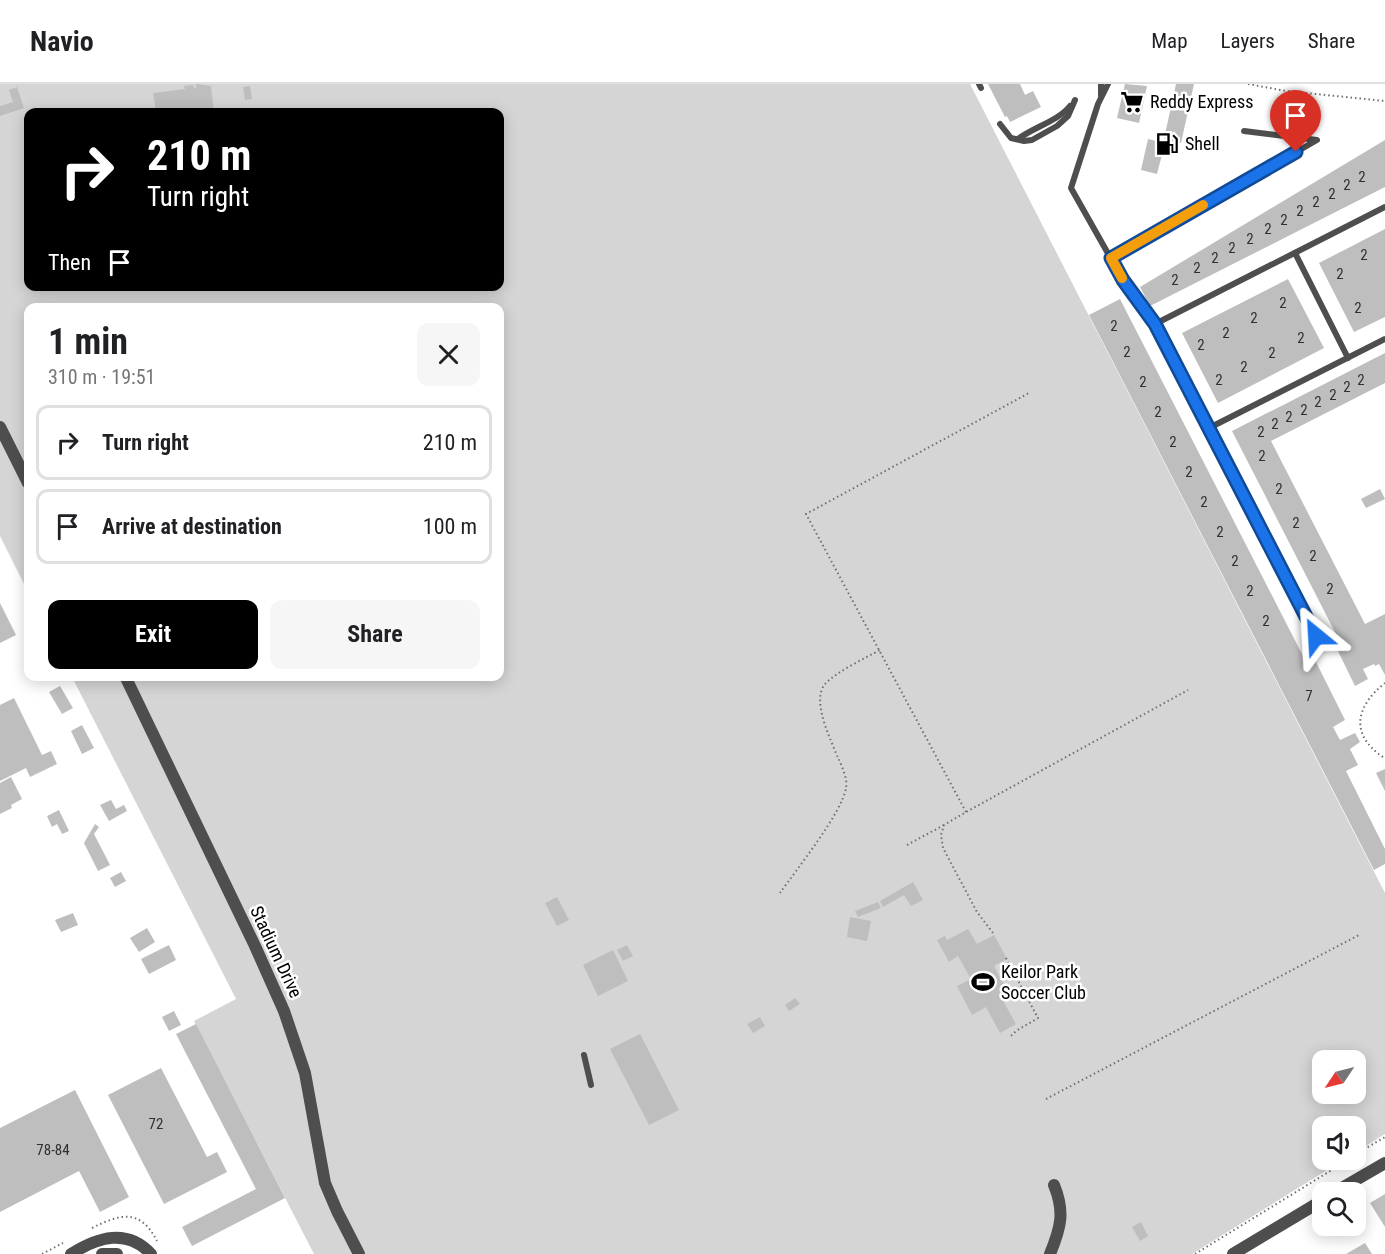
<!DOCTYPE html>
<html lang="en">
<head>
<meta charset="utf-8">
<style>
  body { margin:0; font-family:"Roboto Condensed",sans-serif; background:#f6f6f6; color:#202124; height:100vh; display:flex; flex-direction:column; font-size:22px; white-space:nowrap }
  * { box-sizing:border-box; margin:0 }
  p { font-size:20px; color:#757577 }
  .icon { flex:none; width:33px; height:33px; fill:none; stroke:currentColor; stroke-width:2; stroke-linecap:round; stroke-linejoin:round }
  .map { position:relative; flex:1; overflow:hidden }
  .side { position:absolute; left:24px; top:219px; width:480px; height:378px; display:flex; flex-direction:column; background:#fff; border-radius:12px; box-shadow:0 3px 15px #0003 }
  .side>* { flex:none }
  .hud { position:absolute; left:24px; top:24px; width:480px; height:183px; border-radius:12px; box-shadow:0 3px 15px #0003; background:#000; color:#fff; overflow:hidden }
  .needle { width:39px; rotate:235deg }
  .fabs { position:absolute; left:1312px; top:966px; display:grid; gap:12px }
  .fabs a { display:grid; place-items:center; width:54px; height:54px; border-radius:12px; background:#fff; box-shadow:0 3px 15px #0003; font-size:30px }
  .pin { position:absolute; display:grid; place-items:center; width:51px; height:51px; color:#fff; margin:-62px -26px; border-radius:50% 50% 50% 0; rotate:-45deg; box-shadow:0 0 6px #0007 }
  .pin .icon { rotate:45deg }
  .me { position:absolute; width:66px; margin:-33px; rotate:333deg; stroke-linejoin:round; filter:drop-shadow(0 0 4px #0008) }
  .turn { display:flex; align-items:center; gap:21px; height:126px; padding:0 24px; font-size:27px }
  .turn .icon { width:78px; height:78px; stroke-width:2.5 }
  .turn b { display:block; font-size:42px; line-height:51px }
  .then { display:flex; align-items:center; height:57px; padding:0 24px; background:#0003; gap:12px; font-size:22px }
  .round { display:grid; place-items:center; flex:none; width:63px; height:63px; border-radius:12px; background:#f6f6f6 }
  .head { display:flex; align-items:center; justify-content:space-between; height:102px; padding:0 24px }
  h1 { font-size:36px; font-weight:700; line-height:45px }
  .button { display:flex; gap:12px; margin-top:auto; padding:12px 24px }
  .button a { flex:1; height:69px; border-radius:12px; background:#000; color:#fff; font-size:24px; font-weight:700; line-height:69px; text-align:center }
  .button a+a { background:#f6f6f6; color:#202124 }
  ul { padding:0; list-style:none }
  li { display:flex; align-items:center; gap:18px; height:75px; margin:0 12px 9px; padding:0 12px; border:3px solid #e0e0e0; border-radius:12px }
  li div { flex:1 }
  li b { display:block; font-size:22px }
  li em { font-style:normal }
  header { display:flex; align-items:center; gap:36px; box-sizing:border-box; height:84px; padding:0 30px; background:#fff; border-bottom:2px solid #e0e0e0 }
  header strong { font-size:28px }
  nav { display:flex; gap:33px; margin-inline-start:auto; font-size:21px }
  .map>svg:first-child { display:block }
  .green { fill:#d5d5d5; fill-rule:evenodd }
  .building { fill:#bebebe }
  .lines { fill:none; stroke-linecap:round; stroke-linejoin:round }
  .path { stroke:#707070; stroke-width:2; stroke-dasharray:1.5 3; stroke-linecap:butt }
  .service { stroke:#4e4e4e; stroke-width:6 }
  .minor { stroke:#4e4e4e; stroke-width:12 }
  .route-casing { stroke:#114b97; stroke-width:15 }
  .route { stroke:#1a73e8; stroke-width:10 }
  .slow { stroke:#f59e0b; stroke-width:10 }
  .labels { text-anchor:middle; stroke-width:5; stroke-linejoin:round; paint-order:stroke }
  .number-label { font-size:15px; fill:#303030 }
  .poi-label { font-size:18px; fill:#000; stroke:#fff; text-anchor:start }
  .street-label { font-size:18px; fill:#000; stroke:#fff }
</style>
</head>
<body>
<header>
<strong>Navio</strong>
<nav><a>Map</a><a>Layers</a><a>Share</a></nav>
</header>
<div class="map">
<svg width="1385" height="1170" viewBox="0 0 1385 1170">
  <rect width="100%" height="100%" fill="#fff"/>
  <path class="green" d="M 0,0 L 970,0 L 1385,809 L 1385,1050 L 1356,1068 L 1356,1042 L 1323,1042 L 1323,1076 L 1343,1076 L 1192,1170 L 314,1170 L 194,937 L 236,915 L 72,593 L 500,592 L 500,224 L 28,224 L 28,508 L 0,452 ZM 28,28 L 500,28 L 500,202 L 28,202 ZM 1323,976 L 1356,976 L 1356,1010 L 1323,1010 Z"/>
  <g class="building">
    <polygon points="196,0 211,2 214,28 156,28 153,9 185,5 184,2 193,1 194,4 196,4"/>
    <polygon points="988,0 1020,0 1025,11 1033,7 1041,23 1010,38 1007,32 1005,33"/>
    <polygon points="1125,0 1147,2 1139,39 1117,34"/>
    <polygon points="1176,0 1194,0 1181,59 1164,55"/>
    <polygon points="250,2 252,15 245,16 243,3"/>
    <polygon points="17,3 24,24 0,32 0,22 13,18 9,6"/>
    <polygon points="1148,55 1165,59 1157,90 1141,86"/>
    <polygon points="1385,56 1385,103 1150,222 1140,203"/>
    <polygon points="1385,145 1385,233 1354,248 1319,179"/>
    <polygon points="1288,195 1324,264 1218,319 1182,249"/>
    <polygon points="1120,215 1303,572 1311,568 1345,636 1333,643 1340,656 1355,649 1360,658 1350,665 1358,681 1346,687 1385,765 1385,780 1374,786 1089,231"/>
    <polygon points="1385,269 1385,299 1271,357 1365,540 1385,530 1385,591 1379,580 1375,582 1374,580 1363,585 1368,595 1355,602 1333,557 1338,554 1232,347"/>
    <polygon points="1380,405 1385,415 1366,424 1361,415"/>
    <polygon points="0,519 16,551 0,559"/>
    <polygon points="60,602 73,624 62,630 49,608"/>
    <polygon points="14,614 42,671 51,667 57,680 30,693 26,684 0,697 0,621"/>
    <polygon points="82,641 94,664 82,670 71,647"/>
    <polygon points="1385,685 1385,707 1376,689"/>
    <polygon points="11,693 22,715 11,721 12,724 0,730 0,699"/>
    <polygon points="111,716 116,725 124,721 127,727 109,737 100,721"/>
    <polygon points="59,726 69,747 62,750 57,740 52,743 47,732"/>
    <polygon points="95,740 99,743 94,750 110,781 98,787 84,759"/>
    <polygon points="121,788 126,797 115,803 110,794"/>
    <polygon points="913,798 923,816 911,822 904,811 883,823 880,817"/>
    <polygon points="557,813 569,836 557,842 545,819"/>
    <polygon points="878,818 881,824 858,833 855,827"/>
    <polygon points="73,829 78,841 61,848 55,836"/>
    <polygon points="850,833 871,837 867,857 847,853"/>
    <polygon points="147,844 155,858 139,868 130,854"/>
    <polygon points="968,845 977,860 994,851 1007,875 994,882 1010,911 1002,915 1016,940 1000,949 986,923 972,931 957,902 971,895 958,872 949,878 937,856 945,852 947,856"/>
    <polygon points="169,861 176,876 149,890 141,875"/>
    <polygon points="627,861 633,872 623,877 617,866"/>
    <polygon points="613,866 628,897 598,912 583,881"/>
    <polygon points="795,914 800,920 789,927 785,921"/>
    <polygon points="174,927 181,941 169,947 162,933"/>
    <polygon points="760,933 765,942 753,949 747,940"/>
    <polygon points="196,940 285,1114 192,1162 182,1143 256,1105 176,950"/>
    <polygon points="640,950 679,1026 649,1041 610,965"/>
    <polygon points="161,984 207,1073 217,1068 227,1088 164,1120 108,1011"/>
    <polygon points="75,1006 129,1113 100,1128 79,1087 0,1128 0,1044"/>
    <polygon points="1385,1110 1385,1143 1370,1119"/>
    <polygon points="1141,1138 1148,1152 1140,1157 1132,1143"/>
    <polygon points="1365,1159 1372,1170 1346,1170"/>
  </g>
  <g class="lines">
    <g class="path">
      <polyline points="1248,0 1286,7 1385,17"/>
      <path d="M 1383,673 C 1349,650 1356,622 1385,599"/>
      <polyline points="966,728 806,430 1029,309"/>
      <polyline points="907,761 944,741"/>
      <path d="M 780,809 C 796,786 842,729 846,704 C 848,696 842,682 838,674 C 831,656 811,617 825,600 C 836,588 865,574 880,566"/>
      <polyline points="993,849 977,828 943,764 941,751 944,741 966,728 1188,606"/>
      <polyline points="1006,874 1038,934 1016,947 1011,952"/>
      <polyline points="1046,1015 1359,851"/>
      <polyline points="1356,1070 1385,1053"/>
      <path d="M 92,1144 C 120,1130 140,1124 157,1157"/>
      <polyline points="42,1170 63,1159"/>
      <polyline points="1195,1170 1348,1076"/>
    </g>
    <g class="service">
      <polyline points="979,0 981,4"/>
      <polyline points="1108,0 1098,20 1071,104 1123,196 1155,240 1315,552"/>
      <polyline points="1101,12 1101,0"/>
      <polyline points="1000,40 1011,54 1024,57 1032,56 1057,42 1068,32 1075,16"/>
      <path d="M 1018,55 C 1034,43 1058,37 1070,22"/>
      <polyline points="1295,169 1348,274"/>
      <polyline points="1111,174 1317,56 1244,47"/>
      <polyline points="1155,240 1385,123"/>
      <polyline points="1209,344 1385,255"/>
      <polyline points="584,971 591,1001"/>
    </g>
    <g class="minor">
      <polyline points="0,343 28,399"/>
      <polyline points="125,592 255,862 284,927 305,989 325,1099 337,1127 359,1170"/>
      <polyline points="1335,1108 1385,1079"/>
      <path d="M 71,1170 C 98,1153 127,1144 151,1170"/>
      <polyline points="102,1170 117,1170"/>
      <path d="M 1050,1170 C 1061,1143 1065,1128 1054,1101"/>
      <polyline points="1233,1170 1323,1116"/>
    </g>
  </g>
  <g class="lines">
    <g class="route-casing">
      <polyline id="route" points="1296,68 1111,174 1123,196 1155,240 1316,552"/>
    </g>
    <use href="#route" class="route"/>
    <polyline class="slow" points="1122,194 1111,174 1203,121"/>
  </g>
  <defs>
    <g id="supermarket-bare" transform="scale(1.8)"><path d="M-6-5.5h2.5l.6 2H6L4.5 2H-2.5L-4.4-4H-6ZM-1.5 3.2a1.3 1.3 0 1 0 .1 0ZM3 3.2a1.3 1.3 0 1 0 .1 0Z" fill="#000" stroke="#fff" stroke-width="2.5" paint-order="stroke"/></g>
    <g id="fuel-bare" transform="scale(1.8)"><path d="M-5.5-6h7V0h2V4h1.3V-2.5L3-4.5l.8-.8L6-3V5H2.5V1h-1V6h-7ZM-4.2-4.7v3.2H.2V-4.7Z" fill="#000" stroke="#fff" stroke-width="2.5" paint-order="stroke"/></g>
    <g id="stadium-bare" transform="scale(1.8)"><path d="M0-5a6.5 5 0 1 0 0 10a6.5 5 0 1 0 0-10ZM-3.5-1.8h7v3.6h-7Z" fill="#000" stroke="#fff" stroke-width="2.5" paint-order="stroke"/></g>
  </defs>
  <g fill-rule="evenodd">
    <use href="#supermarket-bare" x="1132" y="18"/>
    <use href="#fuel-bare" x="1167" y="60"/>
    <use href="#stadium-bare" x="983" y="898"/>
  </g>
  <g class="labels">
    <g class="number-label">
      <text x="1362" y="98">2</text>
      <text x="1347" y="106">2</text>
      <text x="1332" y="115">2</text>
      <text x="1316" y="123">2</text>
      <text x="1300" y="132">2</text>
      <text x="1284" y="141">2</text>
      <text x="1268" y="150">2</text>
      <text x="1250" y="160">2</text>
      <text x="1232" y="169">2</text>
      <text x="1364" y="176">2</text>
      <text x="1215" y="179">2</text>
      <text x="1197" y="189">2</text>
      <text x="1340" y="195">2</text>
      <text x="1175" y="201">2</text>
      <text x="1283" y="224">2</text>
      <text x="1358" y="229">2</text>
      <text x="1254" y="239">2</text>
      <text x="1114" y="247">2</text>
      <text x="1226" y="254">2</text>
      <text x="1301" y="259">2</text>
      <text x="1201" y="266">2</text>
      <text x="1127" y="273">2</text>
      <text x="1272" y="274">2</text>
      <text x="1244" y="288">2</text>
      <text x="1219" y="301">2</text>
      <text x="1361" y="301">2</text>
      <text x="1143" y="303">2</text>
      <text x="1347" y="308">2</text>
      <text x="1333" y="316">2</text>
      <text x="1318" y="323">2</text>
      <text x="1304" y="331">2</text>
      <text x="1158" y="333">2</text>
      <text x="1289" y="338">2</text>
      <text x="1275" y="345">2</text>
      <text x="1261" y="353">2</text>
      <text x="1173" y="363">2</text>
      <text x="1262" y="377">2</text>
      <text x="1189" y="393">2</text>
      <text x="1279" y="410">2</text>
      <text x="1204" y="423">2</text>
      <text x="1296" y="444">2</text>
      <text x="1220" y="453">2</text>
      <text x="1313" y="477">2</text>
      <text x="1235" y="482">2</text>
      <text x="1330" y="510">2</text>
      <text x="1250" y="512">2</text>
      <text x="1266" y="542">2</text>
      <text x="1309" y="617">7</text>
      <text x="156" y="1045">72</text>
      <text x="53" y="1071">78-84</text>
    </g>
    <g class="poi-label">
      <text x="1150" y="24">Reddy Express</text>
      <text x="1185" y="66">Shell</text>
      <text x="1001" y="894">Keilor Park<tspan x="1001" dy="21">Soccer Club</tspan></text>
    </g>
    <g class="street-label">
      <text transform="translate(276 868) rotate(65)" y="6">Stadium Drive</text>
    </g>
  </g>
</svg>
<div class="fabs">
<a><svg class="needle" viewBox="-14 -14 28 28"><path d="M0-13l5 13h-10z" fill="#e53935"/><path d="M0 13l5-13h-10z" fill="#757577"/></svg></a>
<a><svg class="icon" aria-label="sound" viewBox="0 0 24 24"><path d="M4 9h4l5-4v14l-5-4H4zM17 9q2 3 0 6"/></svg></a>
<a><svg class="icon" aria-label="search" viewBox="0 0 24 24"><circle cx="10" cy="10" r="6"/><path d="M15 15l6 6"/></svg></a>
</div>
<div class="pin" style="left:1296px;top:68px;background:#d93025"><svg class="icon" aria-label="arrive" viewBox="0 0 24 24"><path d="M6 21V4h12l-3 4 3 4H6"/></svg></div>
<svg class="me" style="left:1316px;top:552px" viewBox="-20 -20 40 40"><path d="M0-17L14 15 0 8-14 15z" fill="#1a73e8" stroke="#fff" stroke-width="4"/></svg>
<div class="hud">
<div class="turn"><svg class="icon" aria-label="right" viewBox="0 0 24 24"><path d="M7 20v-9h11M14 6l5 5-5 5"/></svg><div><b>210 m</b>Turn right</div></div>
<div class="then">Then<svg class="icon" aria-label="arrive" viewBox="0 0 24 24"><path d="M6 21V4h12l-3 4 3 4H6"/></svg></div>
</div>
<section class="side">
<div class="head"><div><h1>1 min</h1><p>310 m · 19:51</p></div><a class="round"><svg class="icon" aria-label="close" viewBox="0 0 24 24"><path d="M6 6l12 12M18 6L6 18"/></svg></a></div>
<ul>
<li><svg class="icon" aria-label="right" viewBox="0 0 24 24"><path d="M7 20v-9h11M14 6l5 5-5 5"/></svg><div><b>Turn right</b></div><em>210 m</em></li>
<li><svg class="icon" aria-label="arrive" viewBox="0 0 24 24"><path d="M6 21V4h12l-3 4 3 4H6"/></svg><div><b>Arrive at destination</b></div><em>100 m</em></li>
</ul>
<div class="button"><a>Exit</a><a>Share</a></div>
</section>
</div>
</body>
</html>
